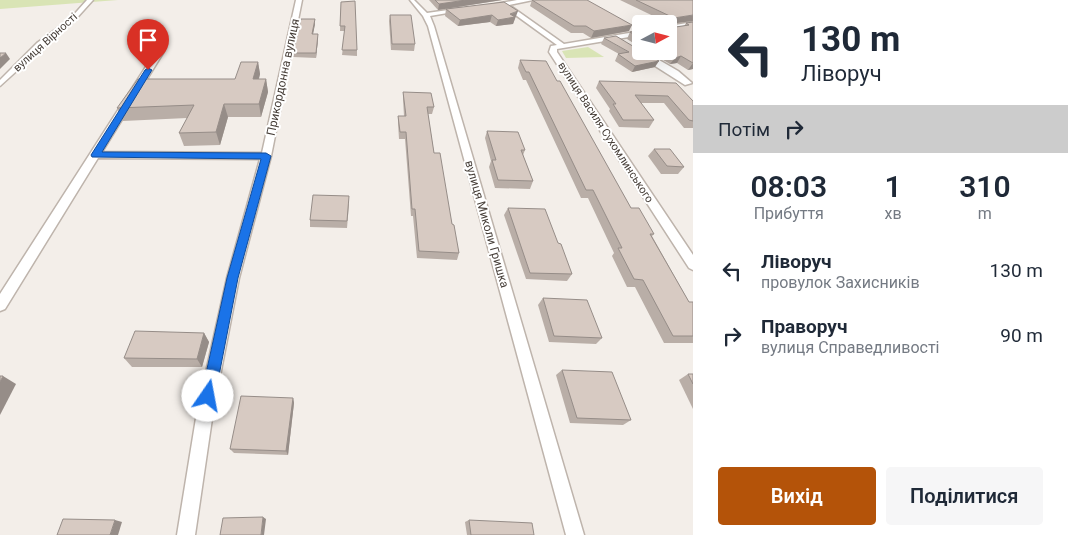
<!DOCTYPE html>
<html lang="uk">
<head>
<meta charset="utf-8">
<style>
  body { margin:0; font-family:Roboto,sans-serif; background:#f6f6f7; color:#1f2937; height:100vh; display:flex; flex-direction:column; font-size:19px; white-space:nowrap }
  * { box-sizing:border-box; margin:0 }
  p { font-size:16px; color:#747a83 }
  .icon { flex:none; width:28px; height:28px; fill:none; stroke:currentColor; stroke-width:2; stroke-linecap:round; stroke-linejoin:round }
  .map { position:relative; flex:1; overflow:hidden }
  .side { display:flex; flex-direction:column; background:#fff; width:375px }
  .side>* { flex:none }
  .guide { background:#fff; color:#1f2937; overflow:hidden }
  .needle { width:32px; rotate:83deg }
  .controls { position:absolute; left:632px; top:15px; display:grid; gap:10px }
  .controls a { display:grid; place-items:center; width:45px; height:45px; border-radius:5px; background:#fff; box-shadow:0 5px 20px #0002; font-size:25px }
  .pin { position:absolute; display:grid; place-items:center; width:42px; height:42px; color:#fff; margin:-51px -21px; border-radius:50% 50% 50% 0; rotate:-45deg; box-shadow:0 0 5px #0007 }
  .pin .icon { rotate:45deg }
  .me { position:absolute; width:55px; margin:-28px; rotate:12deg; stroke-linejoin:round; filter:drop-shadow(0 0 4px #0008) }
  .turn { display:flex; align-items:center; gap:18px; height:105px; padding:0 25px; font-size:22px }
  .turn .icon { width:65px; height:65px; stroke-width:2.5 }
  .turn b { display:block; font-size:35px; line-height:42px }
  .then { display:flex; align-items:center; height:48px; padding:0 25px; background:#0003; gap:10px; font-size:19px }
  .eta { display:flex; justify-content:space-evenly; align-items:center; height:85px; text-align:center }
  .eta b { font-size:30px; font-weight:600; line-height:35px }
  .action { display:flex; gap:10px; margin-top:auto; padding:10px 25px }
  .action a { flex:1; height:58px; border-radius:5px; background:#b45309; color:#fff; font-size:20px; font-weight:600; line-height:58px; text-align:center }
  .action a+a { background:#f6f6f7; color:#1f2937 }
  ul { padding:0; list-style:none }
  li { display:flex; align-items:center; gap:15px; height:65px; padding:0 25px }
  li div { flex:1 }
  li b { display:block; font-size:19px }
  li em { font-style:normal }
  main { display:flex; flex:1; min-height:0 }
  .map>svg:first-child { display:block }
  .green { fill:#d9e4b5 }
  .lines { fill:none; stroke-linecap:round; stroke-linejoin:round }
  .street-casing { stroke:#beb4ac; stroke-width:3 }
  .street { fill:#fff; fill-rule:evenodd }
  .wall { fill:#b9aea7 }
  .shaded-wall { fill:#968d88 }
  .building { fill:#d7cac2; stroke:#968d88 }
  .route { fill:#1a73e8; stroke:#114b97 }
  .labels { text-anchor:middle; stroke-width:4; stroke-linejoin:round; paint-order:stroke }
  .far-street-label { font-size:11px; fill:#463e38; stroke:#fff }
  .street-label { font-size:12px; fill:#463e38; stroke:#fff }
</style>
</head>
<body>
<main>
<div class="map">
<svg width="693" height="535" viewBox="0 0 693 535">
  <rect width="100%" height="100%" fill="#f3eee9"/>
  <g class="green">
    <polygon points="0,0 118,0 0,9"/>
    <polygon points="588,47 604,57 566,58 562,51"/>
  </g>
  <g class="lines">
    <g class="street-casing">
      <g id="street">
        <polygon points="87,0 93,0 74,21 43,47 0,86 0,80 37,43 70,19"/>
        <polygon points="296,0 302,0 271,156 239,278 213,412 195,535 177,535 197,412 227,278 260,159 98,158 5,309 0,311 0,294 156,51 163,53 102,152 262,153"/>
        <polygon points="410,0 414,0 427,13 462,8 465,10 430,16 434,26 584,535 566,535 428,26 423,16"/>
        <polygon points="517,0 533,0 509,5 564,44 641,31 641,35 557,49 557,52 693,255 693,270 689,268 549,52 551,46 557,45 503,6 489,8 486,6"/>
        <polygon points="693,22 693,26 669,30 669,26"/>
        <polygon points="641,53 647,53 678,71 692,83 685,85 641,57"/>
      </g>
    </g>
    <use href="#street" class="street"/>
  </g>
  <g class="wall">
    <polygon points="429,0 502,0 438,10"/>
    <polygon points="532,0 629,31 591,38 583,33 571,33 530,6"/>
    <polygon points="620,0 693,0 670,24"/>
    <polygon points="341,2 357,50 357,56 342,55 345,31 340,31"/>
    <polygon points="446,9 516,18 515,18 513,24 496,26 490,22 458,26 445,16"/>
    <polygon points="390,15 415,44 414,51 391,50 389,21"/>
    <polygon points="693,22 693,69 688,70 677,63 670,64 648,51 669,51 686,23"/>
    <polygon points="315,24 313,34 318,39 316,58 293,57 293,53"/>
    <polygon points="641,31 641,48 627,39 630,32"/>
    <polygon points="604,38 655,67 632,72 615,61 618,54 619,54 601,44"/>
    <polygon points="520,60 557,81 631,208 654,234 652,236 689,302 693,302 693,343 664,343 635,287 627,287 612,256 614,253 588,198 581,198 526,80 523,80 518,68"/>
    <polygon points="258,62 260,74 259,79 266,79 268,92 261,117 228,117 220,145 184,146 179,133 187,118 123,121 117,108 235,79"/>
    <polygon points="599,81 693,101 693,128 684,128 664,103 640,103 654,120 649,128 619,127 609,111 610,109 596,88"/>
    <polygon points="403,92 434,107 432,114 428,114 434,153 459,253 457,260 417,258 413,216 411,216 405,139 399,139 398,123 398,116 404,116 403,99"/>
    <polygon points="487,131 525,150 523,155 533,181 530,189 495,188 489,167 491,161 485,138"/>
    <polygon points="654,149 684,167 678,174 661,174 648,156"/>
    <polygon points="349,204 347,228 310,227 310,220"/>
    <polygon points="508,208 572,274 567,281 526,279 504,215"/>
    <polygon points="543,298 602,338 596,344 549,342 538,305"/>
    <polygon points="204,333 209,342 202,367 132,367 124,358"/>
    <polygon points="562,370 631,420 623,425 570,423 556,375"/>
    <polygon points="688,374 693,374 693,409 679,380"/>
    <polygon points="293,398 294,403 288,455 234,453 230,449"/>
    <polygon points="469,520 534,535 467,535 465,522"/>
  </g>
  <g class="shaded-wall">
    <polygon points="466,0 502,0 438,10 439,4"/>
    <polygon points="518,11 513,24 496,26 498,20"/>
    <polygon points="492,15 490,22 458,26 460,20"/>
    <polygon points="693,15 693,21 670,24 674,18"/>
    <polygon points="315,19 315,24 312,39 312,34"/>
    <polygon points="632,25 629,31 591,38 594,31"/>
    <polygon points="318,34 318,39 316,58 316,53"/>
    <polygon points="6,53 10,59 0,69 0,58"/>
    <polygon points="681,56 677,63 670,64 675,58"/>
    <polygon points="659,61 655,67 632,72 635,66"/>
    <polygon points="258,62 260,74 255,92 253,79"/>
    <polygon points="693,63 693,69 688,70"/>
    <polygon points="266,79 268,92 261,117 259,104"/>
    <polygon points="224,104 228,117 220,145 216,132"/>
    <polygon points="204,333 209,342 202,367 197,359"/>
    <polygon points="3,376 16,384 0,415 0,382"/>
    <polygon points="293,398 294,403 288,455 286,451"/>
    <polygon points="263,517 266,519 264,535 261,535"/>
    <polygon points="115,520 122,522 118,535 110,535"/>
  </g>
  <g class="building">
    <polygon points="435,0 466,0 439,4"/>
    <polygon points="532,0 587,0 632,25 594,31 586,26 574,26"/>
    <polygon points="636,0 693,0 693,15 674,18"/>
    <polygon points="355,1 357,50 342,50 345,26 340,26 341,2"/>
    <polygon points="504,2 518,11 510,14 515,17 498,20 492,15 460,20 446,9"/>
    <polygon points="390,15 411,15 415,44 392,44"/>
    <polygon points="301,19 315,19 312,34 318,34 316,53 293,53"/>
    <polygon points="693,22 693,63 681,56 675,58 663,51 669,51 669,28 689,25 686,23"/>
    <polygon points="641,31 641,39 630,32"/>
    <polygon points="616,36 641,51 659,61 635,66 618,54 629,52 604,38"/>
    <polygon points="0,53 6,53 0,58"/>
    <polygon points="520,60 546,61 557,81 560,81 631,208 639,208 654,234 650,234 689,302 693,302 693,336 673,336 643,280 634,279 618,248 622,248 593,190 586,190 529,72 526,72"/>
    <polygon points="241,62 258,62 253,79 266,79 259,104 224,104 216,132 179,133 194,105 117,108 138,79 235,79"/>
    <polygon points="599,81 676,83 693,101 693,121 689,120 668,96 635,95 654,120 623,120 613,104 616,104"/>
    <polygon points="403,92 431,93 434,107 427,107 434,153 440,153 452,224 454,225 459,253 419,251 415,209 412,209 406,132 400,132 398,116 406,116"/>
    <polygon points="487,131 518,132 525,150 521,150 533,181 498,180 492,160 496,160"/>
    <polygon points="654,149 670,149 684,167 667,166"/>
    <polygon points="313,195 349,196 347,221 310,220"/>
    <polygon points="508,208 545,209 558,243 561,244 572,274 530,273"/>
    <polygon points="543,298 587,300 602,338 554,336"/>
    <polygon points="135,331 204,333 197,359 124,358"/>
    <polygon points="562,370 612,372 631,420 577,418"/>
    <polygon points="688,374 693,374 693,384"/>
    <polygon points="0,376 3,376 0,382"/>
    <polygon points="241,396 293,398 286,451 230,449"/>
    <polygon points="263,517 261,535 220,535 223,518"/>
    <polygon points="63,519 115,520 110,535 57,535"/>
    <polygon points="469,520 532,523 534,535 471,535"/>
  </g>
  <polygon class="route" points="148,68 152,70 102,152 266,153 271,156 238,278 215,396 213,400 208,402 203,400 201,396 227,278 261,159 92,157 91,155 145,70"/>
  <g class="labels">
    <g class="far-street-label">
      <text transform="translate(45 42) rotate(-42)" y="4">вулиця Вірності</text>
      <text transform="translate(606 132) rotate(57)" y="4">вулиця Василя Сухомлинського</text>
    </g>
    <g class="street-label">
      <text transform="translate(283 77) rotate(-78)" y="4">Прикордонна вулиця</text>
      <text transform="translate(487 224) rotate(74)" y="4">вулиця Миколи Гришка</text>
    </g>
  </g>
</svg>
<div class="controls">
<a><svg class="needle" viewBox="-14 -14 28 28"><path d="M0-13l5 13h-10z" fill="#e53935"/><path d="M0 13l5-13h-10z" fill="#747a83"/></svg></a>
</div>
<div class="pin" style="left:148px;top:70px;background:#d93025"><svg class="icon" aria-label="arrive" viewBox="0 0 24 24"><path d="M6 21V4h12l-3 4 3 4H6"/></svg></div>
<svg class="me" style="left:208px;top:396px" viewBox="-20 -20 40 40"><circle r="19" fill="#fff"/><path d="M0-13L10 11 0 6-10 11z" fill="#1a73e8"/></svg>
</div>
<section class="side">
<div class="guide">
<div class="turn"><svg class="icon" aria-label="left" viewBox="0 0 24 24"><path d="M17 20v-9H6M10 6l-5 5 5 5"/></svg><div><b>130 m</b>Ліворуч</div></div>
<div class="then">Потім<svg class="icon" aria-label="right" viewBox="0 0 24 24"><path d="M7 20v-9h11M14 6l5 5-5 5"/></svg></div>
</div>
<div class="eta">
<div><b>08:03</b><p>Прибуття</p></div>
<div><b>1</b><p>хв</p></div>
<div><b>310</b><p>m</p></div>
</div>
<ul>
<li><svg class="icon" aria-label="left" viewBox="0 0 24 24"><path d="M17 20v-9H6M10 6l-5 5 5 5"/></svg><div><b>Ліворуч</b><p>провулок Захисників</p></div><em>130 m</em></li>
<li><svg class="icon" aria-label="right" viewBox="0 0 24 24"><path d="M7 20v-9h11M14 6l5 5-5 5"/></svg><div><b>Праворуч</b><p>вулиця Справедливості</p></div><em>90 m</em></li>
</ul>
<div class="action"><a>Вихід</a><a>Поділитися</a></div>
</section>
</main>
</body>
</html>
